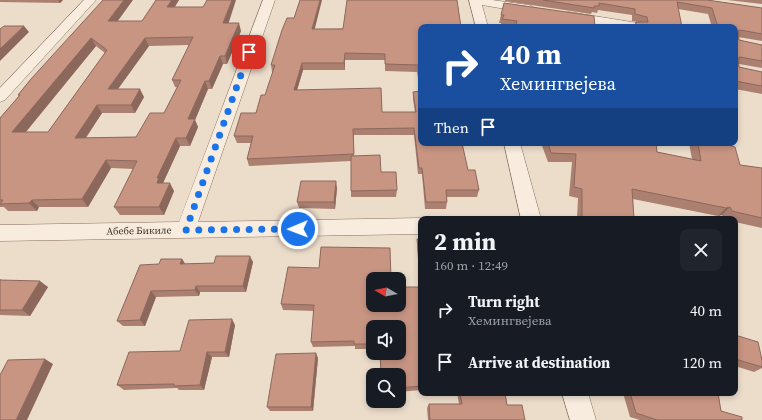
<!DOCTYPE html>
<html lang="en">
<head>
<meta charset="utf-8">
<style>
  body { margin:0; font-family:"Source Serif 4",serif; background:#20242c; color:#f1f3f6; height:100vh; display:flex; flex-direction:column; font-size:15px; white-space:nowrap }
  * { box-sizing:border-box; margin:0 }
  p { font-size:13px; color:#9ea1a6 }
  .icon { flex:none; width:22px; height:22px; fill:none; stroke:currentColor; stroke-width:2; stroke-linecap:round; stroke-linejoin:round }
  .map { position:relative; flex:1; overflow:hidden }
  .panel { position:absolute; left:418px; top:216px; width:320px; height:180px; display:flex; flex-direction:column; background:#171b24; border-radius:8px; box-shadow:0 2px 6px #0003 }
  .panel>* { flex:none }
  .hud { position:absolute; left:418px; top:24px; width:320px; height:122px; border-radius:8px; box-shadow:0 2px 6px #0003; background:#1a4fa0; color:#fff; overflow:hidden }
  .needle { width:26px; rotate:279deg }
  .tools { position:absolute; left:366px; top:272px; display:grid; gap:8px }
  .tools a { display:grid; place-items:center; width:40px; height:40px; border-radius:8px; background:#171b24; box-shadow:0 2px 6px #0003; font-size:20px }
  .pin { position:absolute; display:grid; place-items:center; width:34px; height:34px; color:#fff; margin:-17px; border-radius:8px; box-shadow:0 2px 6px #0006 }
  .me { position:absolute; width:44px; margin:-22px; rotate:269deg; stroke-linejoin:round; filter:drop-shadow(0 0 3px #0008) }
  .turn { display:flex; align-items:center; gap:14px; height:84px; padding:0 16px; font-size:18px }
  .turn .icon { width:52px; height:52px; stroke-width:2.5 }
  .turn b { display:block; font-size:28px; line-height:34px }
  .then { display:flex; align-items:center; height:38px; padding:0 16px; background:#0003; gap:8px; font-size:15px }
  .round { display:grid; place-items:center; flex:none; width:42px; height:42px; border-radius:8px; background:#20242c }
  .headline { display:flex; align-items:center; justify-content:space-between; height:68px; padding:0 16px }
  h1 { font-size:24px; font-weight:700; line-height:30px }
  ul { padding:0; list-style:none }
  li { display:flex; align-items:center; gap:12px; height:52px; padding:0 16px }
  li div { flex:1 }
  li b { display:block; font-size:15px }
  li em { font-style:normal }
  .map>svg:first-child { display:block }
  .lines { fill:none; stroke-linecap:round; stroke-linejoin:round }
  .minor-casing { stroke:#886f60; stroke-width:1 }
  .minor { fill:#f7ecde; fill-rule:evenodd }
  .wall { fill:#ac8071; fill-rule:evenodd }
  .shaded-wall { fill:#8c685c }
  .building { fill:#c89583; stroke:#8c685c; fill-rule:evenodd }
  .route { stroke:#1a73e8; stroke-width:7; stroke-dasharray:0 12.6 }
  .labels { text-anchor:middle; stroke-width:3; stroke-linejoin:round; paint-order:stroke }
  .street-label { font-size:10px; fill:#3a2a22; stroke:#f4e9da }
</style>
</head>
<body>
<div class="map">
<svg width="762" height="420" viewBox="0 0 762 420">
  <rect width="100%" height="100%" fill="#ecddcb"/>
  <g class="lines">
    <g class="minor-casing">
      <g id="minor">
        <polygon points="84,0 96,0 5,100 0,102 0,88"/>
        <polygon points="263,0 275,0 198,222 421,218 424,219 421,219 421,234 0,241 0,225 179,222"/>
        <polygon points="469,0 492,0 529,5 533,7 535,9 533,11 529,13 482,5 488,27 476,27"/>
        <polygon points="569,12 638,23 642,24 644,27 615,27 565,19 563,16 565,13"/>
        <polygon points="504,143 520,143 541,219 521,219"/>
        <polygon points="562,393 588,393 596,420 570,420"/>
      </g>
    </g>
    <use href="#minor" class="minor"/>
  </g>
  <g class="wall">
    <polygon points="0,0 63,0 60,3 0,2"/>
    <path d="M 156,0 L 179,0 L 174,7 L 228,23 L 241,31 L 227,64 L 223,64 L 212,89 L 208,89 L 195,120 L 198,127 L 190,146 L 180,146 L 163,183 L 174,191 L 164,215 L 120,215 L 114,207 L 133,169 L 111,168 L 88,207 L 39,207 L 37,211 L 8,211 L 4,207 L 0,207 L 0,118 L 19,96 L 18,95 L 31,79 L 117,21 L 142,21 ZM 189,45 L 172,80 L 175,87 L 177,87 L 164,113 L 136,137 L 86,138 L 102,113 L 135,113 L 144,97 L 118,89 L 149,46 ZM 96,46 L 105,53 L 48,132 L 26,132 Z"/>
    <polygon points="505,0 707,0 762,8 762,41 738,37 739,40 762,45 762,68 739,64 739,67 762,72 762,94 735,89 735,27 712,27 708,14 678,9 682,27 633,27 636,22 638,22 632,21 632,15 598,10 597,13 592,12 591,14 505,1"/>
    <polygon points="727,0 762,0 762,4"/>
    <polygon points="501,15 595,27 501,27 501,23 499,23"/>
    <path d="M 421,27 L 468,170 L 479,190 L 477,197 L 447,197 L 447,202 L 446,209 L 425,209 L 422,174 L 418,174 L 414,135 L 354,135 L 354,156 L 381,172 L 397,190 L 396,197 L 351,197 L 351,161 L 249,166 L 247,159 L 251,143 L 237,143 L 234,136 L 256,113 L 265,95 L 273,72 L 272,72 L 271,65 L 315,29 ZM 345,60 L 385,60 L 385,71 L 417,72 L 420,91 L 413,92 L 413,99 L 415,112 L 382,112 L 297,90 L 303,70 L 345,70 Z"/>
    <polygon points="541,143 656,143 657,152 692,159 689,143 727,143 727,145 740,165 762,168 762,228 735,222 735,219 723,219 722,215 718,216 633,199 634,219 577,219 578,198 569,196 572,162 548,162"/>
    <polygon points="337,188 335,209 299,208 297,202"/>
    <polygon points="417,239 421,239 421,390 399,392 399,353 373,327 373,349 355,349 355,346 313,347 311,342 314,311 283,310 281,304 373,305 420,287 417,245"/>
    <polygon points="182,259 185,264 253,262 246,292 200,292 199,296 156,297 145,326 123,326 117,321 159,264"/>
    <polygon points="0,279 2,280 48,287 30,316 0,315"/>
    <polygon points="235,325 229,357 212,357 204,390 179,390 177,388 124,390 117,385 180,351"/>
    <polygon points="735,335 762,360 762,368 754,372 735,366"/>
    <polygon points="318,358 313,411 270,411 267,407"/>
    <polygon points="457,393 505,393 507,405 525,420 428,420 427,408 429,404 459,404"/>
    <polygon points="623,393 718,393 721,411 742,420 640,420 630,417"/>
  </g>
  <g class="shaded-wall">
    <polygon points="58,0 63,0 60,3"/>
    <polygon points="124,0 133,0 112,29 108,21"/>
    <polygon points="172,0 179,0 170,15 167,7"/>
    <polygon points="232,0 236,0 226,31 223,23"/>
    <polygon points="320,0 322,0 313,36 312,29"/>
    <polygon points="239,23 241,31 227,64 225,56"/>
    <polygon points="24,26 29,32 0,61 0,49"/>
    <polygon points="91,38 96,46 19,140 12,132"/>
    <polygon points="145,38 149,46 112,97 108,89"/>
    <polygon points="345,53 345,70 344,63"/>
    <polygon points="220,56 223,64 212,89 209,81"/>
    <polygon points="302,63 303,70 295,97 294,90"/>
    <polygon points="205,81 208,89 195,120 198,127 190,146 186,138 188,119"/>
    <polygon points="140,89 144,97 135,113 131,105"/>
    <polygon points="97,105 102,113 80,146 75,138"/>
    <polygon points="176,138 180,146 163,183 157,183 157,178"/>
    <polygon points="106,160 111,168 88,207 82,199"/>
    <polygon points="336,181 337,188 335,209 334,202"/>
    <polygon points="170,183 174,191 164,215 159,207"/>
    <polygon points="32,200 39,207 37,211 29,203"/>
    <polygon points="730,207 722,215 718,216 726,208"/>
    <polygon points="250,256 253,262 246,292 243,286"/>
    <polygon points="182,259 186,265 180,264"/>
    <polygon points="40,281 48,287 30,316 22,310"/>
    <polygon points="196,286 200,292 199,296 195,290"/>
    <polygon points="151,291 156,297 145,326 140,320"/>
    <polygon points="232,319 235,325 229,357 225,352"/>
    <polygon points="207,352 212,357 204,390 200,385"/>
    <polygon points="316,353 318,358 313,411 311,407"/>
    <polygon points="45,359 53,364 27,420 16,420"/>
  </g>
  <g class="building">
    <path d="M 103,0 L 124,0 L 108,21 L 142,21 L 156,0 L 172,0 L 167,7 L 203,7 L 207,0 L 232,0 L 223,23 L 239,23 L 225,56 L 220,56 L 209,81 L 205,81 L 188,119 L 195,119 L 186,138 L 176,138 L 157,178 L 159,178 L 157,183 L 170,183 L 159,207 L 114,207 L 137,161 L 106,160 L 82,199 L 32,200 L 29,203 L 0,204 L 3,200 L 0,200 L 0,118 L 20,95 L 18,95 L 31,79 ZM 193,37 L 172,80 L 181,80 L 164,113 L 150,113 L 136,137 L 75,138 L 97,105 L 131,105 L 140,89 L 108,89 L 145,38 ZM 91,38 L 107,50 L 48,132 L 12,132 Z"/>
    <path d="M 300,0 L 320,0 L 312,29 L 343,29 L 347,0 L 457,0 L 461,27 L 421,27 L 421,143 L 462,143 L 468,170 L 475,170 L 479,190 L 446,190 L 447,202 L 426,202 L 422,168 L 419,168 L 414,128 L 353,129 L 354,154 L 247,159 L 253,136 L 234,136 L 241,113 L 256,113 L 261,95 L 265,95 L 275,65 L 271,65 L 282,30 L 287,18 L 294,18 ZM 345,53 L 385,54 L 385,64 L 418,65 L 421,91 L 413,92 L 416,112 L 382,112 L 381,88 L 294,90 L 302,63 L 344,63 Z"/>
    <polygon points="543,0 707,0 762,8 762,34 740,30 738,31 739,40 762,45 762,61 740,57 738,58 739,67 762,72 762,86 735,81 735,27 718,27 712,8 677,2 682,27 636,27 636,22 648,22 647,17 635,14 635,9 599,3 599,6 594,6 594,8"/>
    <polygon points="504,3 594,16 595,27 515,27 517,21 502,19 504,15 501,15"/>
    <polygon points="4,26 24,26 0,49 0,29"/>
    <polygon points="548,143 656,143 657,152 701,161 698,143 727,143 727,145 735,147 740,165 762,168 762,218 732,211 730,207 726,208 632,189 634,219 582,219 582,189 574,187 576,154 551,153"/>
    <polygon points="380,155 381,172 396,172 397,190 351,191 351,156"/>
    <polygon points="301,181 336,181 334,202 297,202"/>
    <polygon points="417,239 421,239 421,279"/>
    <polygon points="321,247 390,248 391,279 373,279 373,305 399,305 399,287 421,287 421,386 399,388 399,375 381,375 380,353 399,353 399,327 373,327 373,344 354,344 354,341 311,342 314,305 281,304 288,267 319,268"/>
    <polygon points="216,256 250,256 243,286 196,286 195,290 151,291 140,320 117,321 140,265 159,264 161,259 182,259 180,264 214,263"/>
    <polygon points="0,280 40,281 22,310 0,310"/>
    <polygon points="735,296 737,303 735,302"/>
    <polygon points="232,319 225,352 207,352 200,385 174,386 174,384 117,385 129,352 180,351 189,320"/>
    <polygon points="735,335 758,342 762,360 762,367 735,359"/>
    <polygon points="316,353 311,407 267,407 276,354"/>
    <polygon points="45,359 16,420 0,420 0,375 8,360"/>
    <polygon points="460,393 505,393 507,405 522,405 525,420 430,420 429,404 462,404"/>
    <polygon points="630,393 718,393 721,411 742,417 742,420 657,420 636,413"/>
  </g>
  <g class="lines">
    <polyline class="route" points="249,52 186,230 298,229"/>
  </g>
  <g class="labels">
    <g class="street-label">
      <text transform="translate(139 230) rotate(-1)" y="4">Абебе Бикиле</text>
    </g>
  </g>
</svg>
<div class="tools">
<a><svg class="needle" viewBox="-14 -14 28 28"><path d="M0-13l5 13h-10z" fill="#e53935"/><path d="M0 13l5-13h-10z" fill="#9ea1a6"/></svg></a>
<a><svg class="icon" aria-label="sound" viewBox="0 0 24 24"><path d="M4 9h4l5-4v14l-5-4H4zM17 9q2 3 0 6"/></svg></a>
<a><svg class="icon" aria-label="search" viewBox="0 0 24 24"><circle cx="10" cy="10" r="6"/><path d="M15 15l6 6"/></svg></a>
</div>
<div class="pin" style="left:249px;top:52px;background:#d93025"><svg class="icon" aria-label="arrive" viewBox="0 0 24 24"><path d="M6 21V4h12l-3 4 3 4H6"/></svg></div>
<svg class="me" style="left:298px;top:229px" viewBox="-20 -20 40 40"><circle r="17" fill="#1a73e8" stroke="#fff" stroke-width="3"/><path d="M0-11L8 9 0 5-8 9z" fill="#fff"/></svg>
<div class="hud">
<div class="turn"><svg class="icon" aria-label="right" viewBox="0 0 24 24"><path d="M7 20v-9h11M14 6l5 5-5 5"/></svg><div><b>40 m</b>Хемингвејева</div></div>
<div class="then">Then<svg class="icon" aria-label="arrive" viewBox="0 0 24 24"><path d="M6 21V4h12l-3 4 3 4H6"/></svg></div>
</div>
<section class="panel">
<div class="headline"><div><h1>2 min</h1><p>160 m · 12:49</p></div><a class="round"><svg class="icon" aria-label="close" viewBox="0 0 24 24"><path d="M6 6l12 12M18 6L6 18"/></svg></a></div>
<ul>
<li><svg class="icon" aria-label="right" viewBox="0 0 24 24"><path d="M7 20v-9h11M14 6l5 5-5 5"/></svg><div><b>Turn right</b><p>Хемингвејева</p></div><em>40 m</em></li>
<li><svg class="icon" aria-label="arrive" viewBox="0 0 24 24"><path d="M6 21V4h12l-3 4 3 4H6"/></svg><div><b>Arrive at destination</b></div><em>120 m</em></li>
</ul>
</section>
</div>
</body>
</html>
